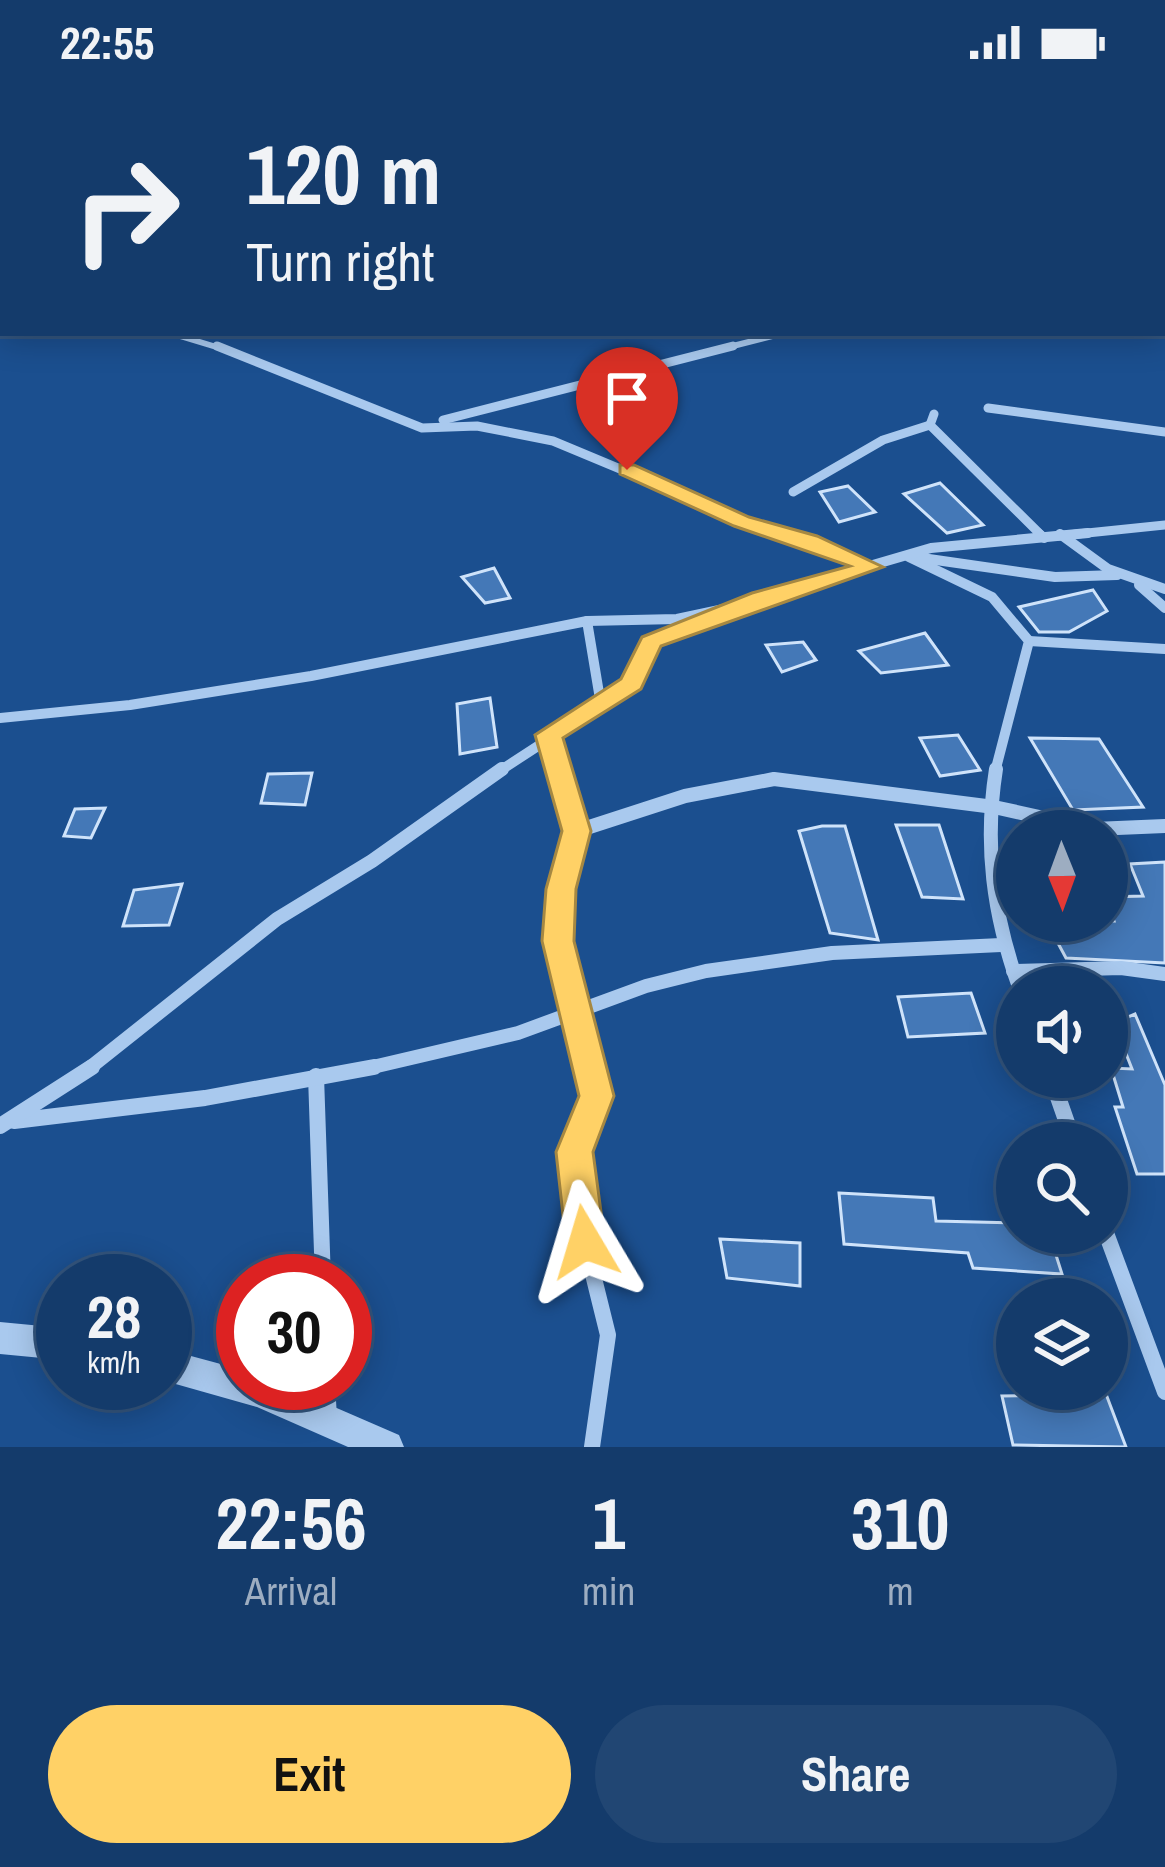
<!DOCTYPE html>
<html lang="en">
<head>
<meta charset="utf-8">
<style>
  body { margin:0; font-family:"Archivo Narrow",sans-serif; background:#214673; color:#f1f3f6; height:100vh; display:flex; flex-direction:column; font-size:45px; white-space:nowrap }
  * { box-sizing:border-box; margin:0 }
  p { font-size:39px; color:#9dadc1 }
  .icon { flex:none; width:66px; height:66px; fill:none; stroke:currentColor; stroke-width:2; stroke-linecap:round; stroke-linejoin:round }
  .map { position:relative; height:1363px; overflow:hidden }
  .details { display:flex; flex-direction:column; background:#143b6b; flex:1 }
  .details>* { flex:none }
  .guide { position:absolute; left:0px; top:0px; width:1167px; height:252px; box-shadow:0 6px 30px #0003,0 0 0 3px #33557e; background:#143b6b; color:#f1f3f6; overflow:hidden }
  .needle { width:78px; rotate:179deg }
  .fabs { position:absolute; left:996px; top:726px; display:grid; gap:24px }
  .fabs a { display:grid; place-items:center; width:132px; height:132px; border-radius:50%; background:#143b6b; box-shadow:0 6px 30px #0003,0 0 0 3px #33557e; font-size:60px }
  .speed { position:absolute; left:36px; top:1170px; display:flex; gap:24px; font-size:60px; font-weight:700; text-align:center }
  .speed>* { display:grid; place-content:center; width:156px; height:156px; border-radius:50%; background:#143b6b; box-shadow:0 6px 30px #0003,0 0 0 3px #33557e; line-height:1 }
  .speed small { font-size:30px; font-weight:400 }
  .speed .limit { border:18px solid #d22; background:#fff; color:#111 }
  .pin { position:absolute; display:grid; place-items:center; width:102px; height:102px; color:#fff; margin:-123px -51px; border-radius:50% 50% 50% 0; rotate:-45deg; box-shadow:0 0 12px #0007 }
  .pin .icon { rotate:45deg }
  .me { position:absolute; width:132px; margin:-66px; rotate:353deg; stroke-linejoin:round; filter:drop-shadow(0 0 9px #0008) }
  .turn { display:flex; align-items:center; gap:42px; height:252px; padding:0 48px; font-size:54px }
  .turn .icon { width:156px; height:156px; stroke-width:2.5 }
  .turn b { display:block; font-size:84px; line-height:102px }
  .eta { display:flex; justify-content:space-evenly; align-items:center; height:204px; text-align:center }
  .eta b { font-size:72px; font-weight:800; line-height:84px }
  .action { display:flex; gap:24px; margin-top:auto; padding:24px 48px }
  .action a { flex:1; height:138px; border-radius:72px; background:#ffd166; color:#111; font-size:48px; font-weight:800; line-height:138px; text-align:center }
  .action a+a { background:#214673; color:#f1f3f6 }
  .status { display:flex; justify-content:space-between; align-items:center; height:84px; padding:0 60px; background:#143b6b; direction:ltr }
  .status svg { height:33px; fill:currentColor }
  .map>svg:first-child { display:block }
  .building { fill:#4478b7; stroke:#cfe3fa; stroke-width:3 }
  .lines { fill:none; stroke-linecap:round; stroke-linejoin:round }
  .minor-far4 { stroke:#a9c9ee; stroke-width:6 }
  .minor-far3 { stroke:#a9c9ee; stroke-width:9 }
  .minor-far2 { stroke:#a9c9ee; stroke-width:10 }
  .minor-far1 { stroke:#a9c9ee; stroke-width:14 }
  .minor { stroke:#a9c9ee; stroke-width:16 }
  .tertiary { fill:#a9c9ee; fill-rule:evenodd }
  .route { fill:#ffd166; stroke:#a68842; stroke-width:3 }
</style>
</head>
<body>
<div class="status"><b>22:55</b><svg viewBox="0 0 49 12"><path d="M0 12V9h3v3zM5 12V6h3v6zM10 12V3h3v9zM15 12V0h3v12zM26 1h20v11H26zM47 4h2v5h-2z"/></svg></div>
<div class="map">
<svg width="1165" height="1363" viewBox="0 0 1165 1363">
  <rect width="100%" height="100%" fill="#1b4f8f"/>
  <g class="building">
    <polygon points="940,399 983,441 947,449 904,410"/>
    <polygon points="848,402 875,428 839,438 820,408"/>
    <polygon points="494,484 510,514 485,519 462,493"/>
    <polygon points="1093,506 1107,527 1069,548 1039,548 1019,523"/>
    <polygon points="925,549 948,581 881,589 859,567"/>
    <polygon points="803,558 816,576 782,588 766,561"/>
    <polygon points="490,614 497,663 460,670 457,620"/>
    <polygon points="958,651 980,686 940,692 920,654"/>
    <polygon points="1030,654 1099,655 1143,723 1073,726"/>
    <polygon points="312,689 305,721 261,719 268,690"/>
    <polygon points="105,724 91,754 64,752 75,725"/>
    <polygon points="896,741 939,741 963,815 922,813"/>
    <polygon points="822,742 845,742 878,856 830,849 799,747"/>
    <polygon points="1165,778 1165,879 1066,874 1046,837 1114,837 1107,813 1143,812 1130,780"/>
    <polygon points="182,800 169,841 123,842 134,806"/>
    <polygon points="971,909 985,949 908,953 898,913"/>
    <polygon points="1135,930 1165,1001 1165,1090 1137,1090 1115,1023 1123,1023 1111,984 1132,985 1114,939"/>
    <polygon points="839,1109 933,1114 936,1137 1017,1139 1017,1149 1049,1149 1062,1190 973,1184 968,1169 844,1160"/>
    <polygon points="720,1155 800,1159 800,1202 727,1194"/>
    <polygon points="1106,1310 1126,1363 1013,1361 1002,1312"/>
  </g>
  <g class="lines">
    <g class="minor-far4">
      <polyline points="508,0 512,3"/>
      <polyline points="775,0 782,3"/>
      <polyline points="1040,0 1044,3"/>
      <polyline points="39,3 55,0"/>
      <polyline points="576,3 595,0"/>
      <polyline points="170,249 223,265"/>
      <polyline points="721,265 784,249"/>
    </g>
    <g class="minor-far3">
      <polyline points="217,262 422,344 477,342 553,357 781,452"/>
      <polyline points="988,324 1165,348"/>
      <polyline points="934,330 930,341 1042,452"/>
      <polyline points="443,336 733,262"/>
      <polyline points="793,408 883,356 930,341"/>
      <polyline points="1058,452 1165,441"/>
    </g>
    <g class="minor-far2">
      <polyline points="773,449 870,482"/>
      <polyline points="1038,449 1044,454"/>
      <polyline points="1060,450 1108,485 1165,505"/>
      <polyline points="909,473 992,513 1029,557 995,688"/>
      <polyline points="922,474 1055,493 1117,491"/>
      <polyline points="1139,501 1165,524"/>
      <polyline points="587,537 601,621"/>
      <polyline points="1029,557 1165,565"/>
      <polyline points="0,634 130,621 311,592 587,537 677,535 724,525"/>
      <polyline points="549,651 560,688"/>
      <polyline points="498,688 624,606 650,558 760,514 931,464 1088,449"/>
    </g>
    <g class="minor-far1">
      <polyline points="559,685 577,747 561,804 558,857 591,986"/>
      <path d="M 996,685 C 984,761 993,830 1019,903"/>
      <polyline points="577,747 685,712 774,695 994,723 1094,745 1165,742"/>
      <polyline points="1013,887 1121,884 1165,890"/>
      <polyline points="87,986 277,835 372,777 502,685"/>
      <polyline points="360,986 518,949 646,902 706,887 832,869 1001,861"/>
    </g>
    <g class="minor">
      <polyline points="590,983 597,1012 575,1068 585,1158 608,1251 592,1363"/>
      <polyline points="316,992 323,1197"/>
      <polyline points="1051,993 1074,1059"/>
      <polyline points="14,1037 205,1014 374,983"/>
      <polyline points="0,1042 92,983"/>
      <polyline points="1106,1149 1165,1308"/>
      <polyline points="327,1299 329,1334"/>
    </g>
    <g class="tertiary">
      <polygon points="0,1238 63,1244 63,1276 0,1270"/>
      <polygon points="165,1265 243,1286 243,1299 279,1299 399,1351 404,1363 348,1363 257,1323 165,1297"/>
    </g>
  </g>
  <polygon class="route" points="620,381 634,381 749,433 817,452 883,483 661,562 641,605 563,654 591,747 576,805 574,857 614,1012 593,1068 605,1158 599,1171 585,1177 572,1171 566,1158 556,1068 579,1012 542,857 546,805 562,747 535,651 621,595 642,553 752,509 850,482 734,442 620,390"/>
</svg>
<div class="fabs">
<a><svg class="needle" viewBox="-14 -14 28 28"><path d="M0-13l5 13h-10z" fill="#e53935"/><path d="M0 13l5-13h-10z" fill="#9dadc1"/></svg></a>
<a><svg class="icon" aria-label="sound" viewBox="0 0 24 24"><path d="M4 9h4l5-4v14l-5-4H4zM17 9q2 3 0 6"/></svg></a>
<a><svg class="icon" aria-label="search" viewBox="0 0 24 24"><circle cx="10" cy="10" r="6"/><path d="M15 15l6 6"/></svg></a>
<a><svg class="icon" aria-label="layers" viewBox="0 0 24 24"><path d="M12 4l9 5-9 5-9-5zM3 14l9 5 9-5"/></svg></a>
</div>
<div class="speed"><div>28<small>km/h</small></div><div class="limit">30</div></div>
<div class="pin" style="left:627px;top:386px;background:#d93025"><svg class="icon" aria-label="arrive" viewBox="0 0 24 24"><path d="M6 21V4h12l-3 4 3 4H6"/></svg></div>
<svg class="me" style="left:585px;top:1158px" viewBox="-20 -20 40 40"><path d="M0-17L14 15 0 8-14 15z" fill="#ffd166" stroke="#fff" stroke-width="4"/></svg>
<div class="guide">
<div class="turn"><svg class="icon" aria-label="right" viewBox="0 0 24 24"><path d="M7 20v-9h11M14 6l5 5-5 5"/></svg><div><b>120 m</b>Turn right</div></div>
</div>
</div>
<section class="details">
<div class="eta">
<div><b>22:56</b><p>Arrival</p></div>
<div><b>1</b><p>min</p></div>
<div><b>310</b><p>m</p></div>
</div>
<div class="action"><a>Exit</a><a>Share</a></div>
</section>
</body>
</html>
